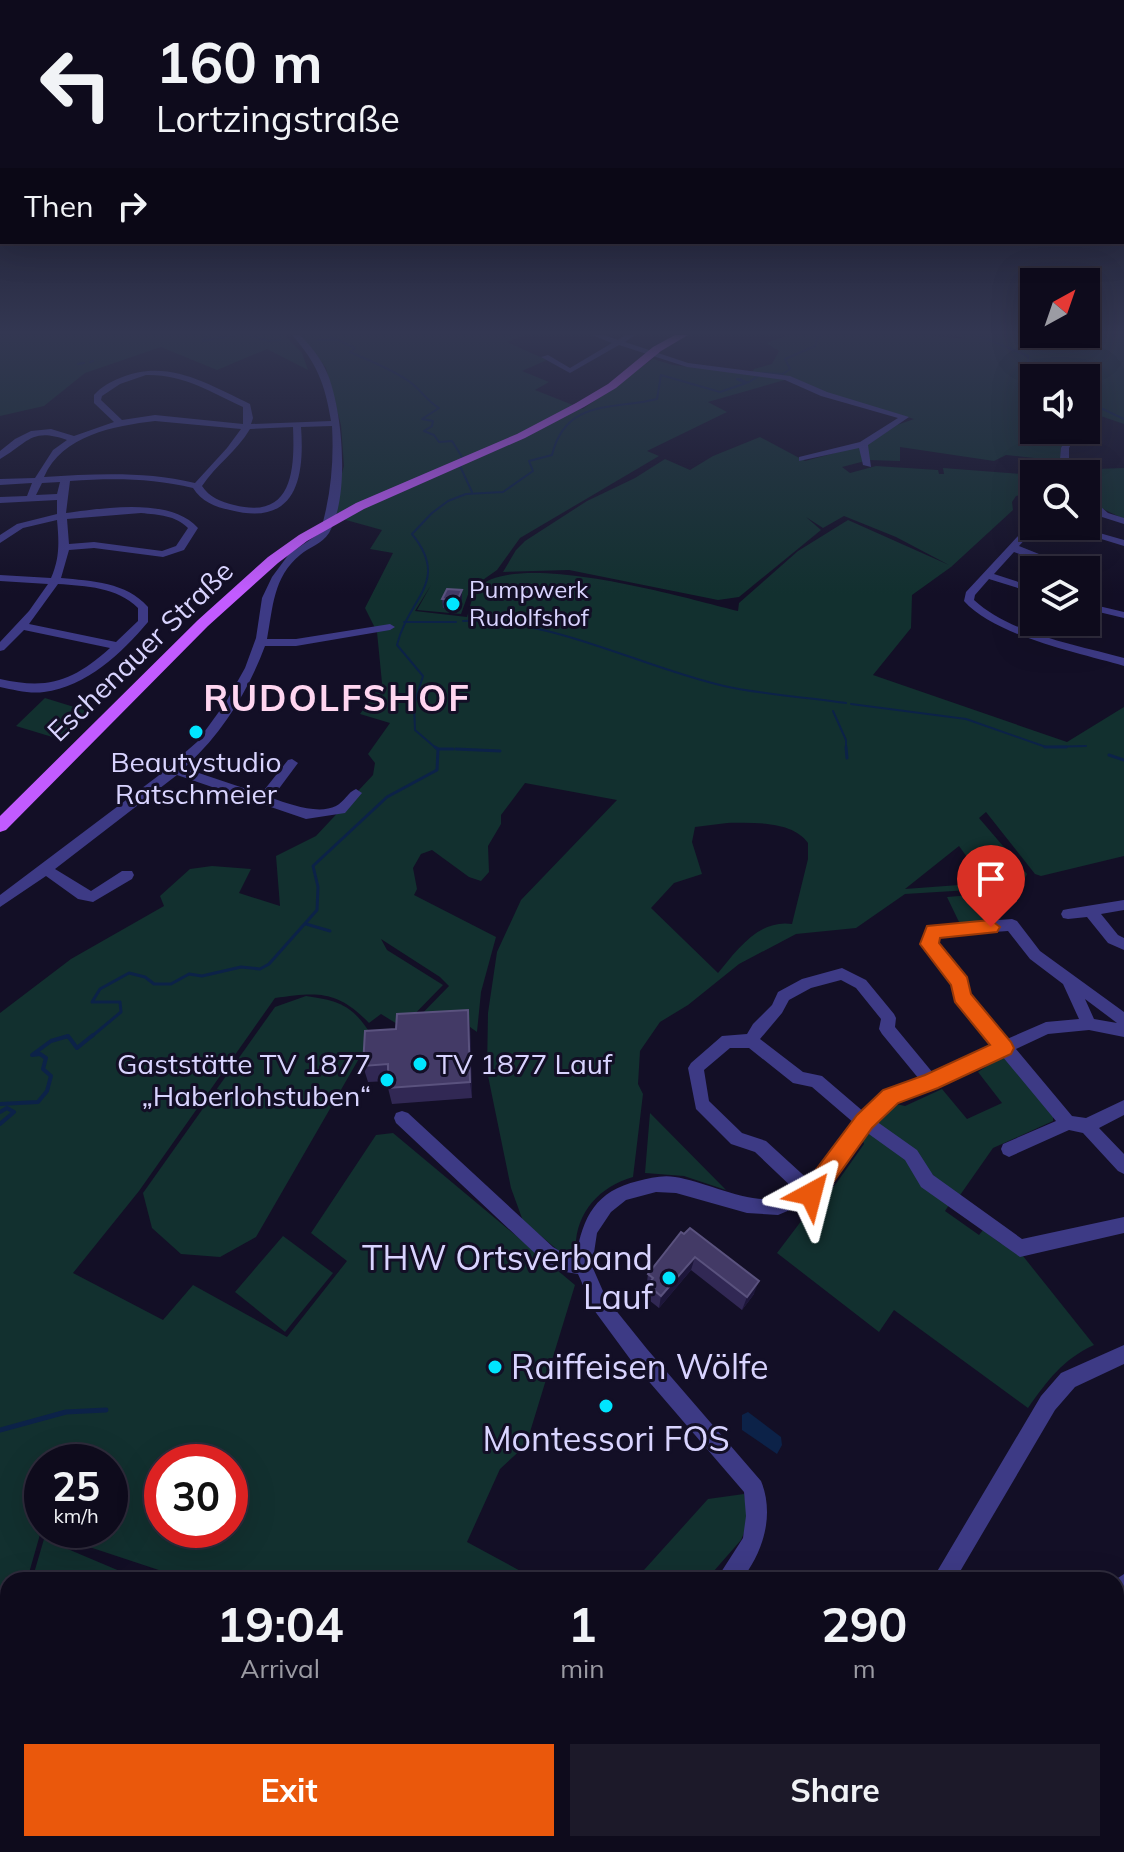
<!DOCTYPE html>
<html lang="en">
<head>
<meta charset="utf-8">
<style>
  body { margin:0; font-family:Mulish,sans-serif; background:#1c1929; color:#f1f3f6; height:100vh; display:flex; flex-direction:column; font-size:30px; white-space:nowrap }
  * { box-sizing:border-box; margin:0 }
  p { font-size:26px; color:#9b9ba3 }
  .icon { flex:none; width:44px; height:44px; fill:none; stroke:currentColor; stroke-width:2; stroke-linecap:round; stroke-linejoin:round }
  .map { position:relative; flex:1; overflow:hidden }
  .panel { position:absolute; left:0px; top:1572px; width:1124px; height:280px; display:flex; flex-direction:column; background:#0e0b1c; border-radius:24px 24px 0 0; box-shadow:0 8px 32px #0002,0 0 0 2px #2e2b3b }
  .panel>* { flex:none }
  .guide { position:absolute; left:0px; top:0px; width:1124px; height:244px; box-shadow:0 8px 32px #0002,0 0 0 2px #2e2b3b; background:#0e0b1c; color:#f1f3f6; overflow:hidden }
  .needle { width:52px; rotate:40deg }
  .controls { position:absolute; left:1020px; top:268px; display:grid; gap:16px }
  .controls a { display:grid; place-items:center; width:80px; height:80px; border-radius:0px; background:#0e0b1c; box-shadow:0 8px 32px #0002,0 0 0 2px #2e2b3b; font-size:40px }
  .speed { position:absolute; left:24px; top:1444px; display:flex; gap:16px; font-size:40px; font-weight:700; text-align:center }
  .speed>* { display:grid; place-content:center; width:104px; height:104px; border-radius:50%; background:#0e0b1c; box-shadow:0 8px 32px #0002,0 0 0 2px #2e2b3b; line-height:1 }
  .speed small { font-size:20px; font-weight:400 }
  .speed .limit { border:12px solid #d22; background:#fff; color:#111 }
  .pin { position:absolute; display:grid; place-items:center; width:68px; height:68px; color:#fff; margin:-82px -34px; border-radius:50% 50% 50% 0; rotate:-45deg; box-shadow:0 0 8px #0007 }
  .pin .icon { rotate:45deg }
  .me { position:absolute; width:88px; margin:-44px; rotate:38deg; stroke-linejoin:round; filter:drop-shadow(0 0 6px #0008) }
  .turn { display:flex; align-items:center; gap:28px; height:168px; padding:0 24px; font-size:36px }
  .turn .icon { width:104px; height:104px; stroke-width:2.5 }
  .turn b { display:block; font-size:56px; line-height:68px }
  .then { display:flex; align-items:center; height:76px; padding:0 24px; background:#0003; gap:16px; font-size:30px }
  .eta { display:flex; justify-content:space-evenly; align-items:center; height:136px; text-align:center }
  .eta b { font-size:48px; font-weight:700; line-height:56px }
  .primary-button { display:flex; gap:16px; margin-top:auto; padding:16px 24px }
  .primary-button a { flex:1; height:92px; border-radius:0px; background:#ea580c; color:#fff; font-size:32px; font-weight:700; line-height:92px; text-align:center }
  .primary-button a+a { background:#1c1929; color:#f1f3f6 }
  .map>svg:first-child { display:block }
  .green { fill:#12302f; fill-rule:evenodd }
  .water { fill:#0c2248 }
  .lines { fill:none; stroke-linecap:round; stroke-linejoin:round }
  .stream-far3 { stroke:#0c2248; stroke-width:2 }
  .stream-far2 { stroke:#0c2248; stroke-width:3 }
  .stream-far1 { stroke:#0c2248; stroke-width:4 }
  .stream { stroke:#0c2248; stroke-width:5 }
  .canal { fill:#0c2248; fill-rule:evenodd }
  .minor { fill:#3d3a85; fill-rule:evenodd }
  .major { fill:#c25bff; fill-rule:evenodd }
  .wall { fill:#312854 }
  .shaded-wall { fill:#1d163a }
  .building { fill:#433a66; stroke:#5a527e; stroke-width:2 }
  .route { fill:#ea580c; stroke:#983908; stroke-width:2 }
  .poi-dot { fill:#00e5ff; stroke:#130f26; stroke-width:3 }
  .labels { text-anchor:middle; stroke-width:6; stroke-linejoin:round; paint-order:stroke }
  .far-poi-label { font-size:24px; fill:#d9d4ff; stroke:#130f26; text-anchor:start }
  .street-label { font-size:28px; fill:#d9d4ff; stroke:#130f26 }
  .poi-label { font-size:28px; fill:#d9d4ff; stroke:#130f26 }
  .near-poi-label { font-size:34px; fill:#d9d4ff; stroke:#130f26; text-anchor:end }
  .district-label { font-size:36px; font-weight:bold; letter-spacing:2px; fill:#ffd6f0; stroke:#130f26 }
</style>
</head>
<body>
<div class="map">
<svg width="1124" height="1852" viewBox="0 0 1124 1852">
  <rect width="100%" height="100%" fill="#130f26"/>
  <g class="green">
    <polygon points="0,335 284,335 302,353 308,370 267,349 217,370 161,347 85,373 44,406 0,416"/>
    <path d="M 301,335 L 526,335 L 507,342 L 547,360 L 522,371 L 549,382 L 535,390 L 583,409 L 653,359 L 673,365 L 788,379 L 708,402 L 727,412 L 647,451 L 659,456 L 520,538 L 497,570 L 470,589 L 461,614 L 417,610 L 431,585 L 415,611 L 467,617 C 470,608 472,595 478,588 C 516,548 689,599 738,611 L 739,603 L 798,551 L 848,520 L 949,565 L 896,537 L 844,516 L 823,528 L 806,517 L 821,530 L 739,597 L 718,600 L 569,570 L 503,572 L 516,550 L 525,541 L 587,501 L 635,478 L 665,459 L 690,470 L 713,456 L 760,437 L 805,461 L 861,446 L 865,461 L 842,467 L 850,473 L 876,466 L 938,470 L 939,474 L 944,474 L 943,468 L 1034,475 L 1034,492 L 1016,496 L 1012,502 L 1013,510 L 951,567 L 912,595 L 911,628 L 873,675 L 1067,742 L 1124,707 L 1124,856 L 1041,876 L 1035,874 L 986,812 L 979,818 L 1027,874 L 1025,878 L 986,889 L 905,894 L 856,928 L 796,934 L 739,964 L 688,1005 L 660,1022 L 640,1051 L 638,1084 L 643,1094 L 633,1177 C 598,1187 573,1215 576,1254 L 565,1256 L 523,1221 L 511,1188 L 487,1071 L 488,1013 L 497,952 L 521,900 L 617,800 L 525,783 L 501,815 L 501,824 L 488,846 L 489,872 L 481,881 L 469,877 L 432,850 L 421,854 L 413,868 L 417,889 L 414,895 L 496,937 L 481,992 L 477,1032 L 470,1027 L 409,1027 L 449,986 L 440,977 L 381,939 L 387,950 L 443,985 L 402,1027 L 381,1014 L 369,1023 C 337,990 318,992 275,998 L 139,1191 L 73,1273 L 163,1320 L 193,1285 L 287,1337 L 347,1261 L 311,1233 L 376,1135 L 393,1133 L 575,1285 L 526,1445 L 500,1469 L 467,1542 L 537,1580 L 189,1580 L 41,1531 L 27,1580 L 8,1580 L 8,1645 L 0,1672 L 0,1013 L 71,959 L 164,906 L 160,896 L 190,869 L 212,866 L 251,869 L 239,893 L 280,906 L 276,856 L 316,836 L 373,775 L 375,763 L 368,754 L 390,723 L 360,714 L 382,683 L 377,632 L 365,608 L 393,553 L 370,549 L 382,530 L 346,520 L 332,510 L 344,466 L 341,425 L 326,368 ZM 727,823 C 752,823 792,820 808,843 L 808,859 L 792,924 C 759,919 737,950 718,973 L 651,908 L 674,883 L 702,874 L 692,842 L 695,827 ZM 959,846 L 986,883 L 905,889 ZM 42,1462 L 110,1462 L 110,1530 L 42,1530 ZM 162,1462 L 230,1462 L 230,1530 L 162,1530 Z"/>
    <polygon points="788,335 928,335 965,339 955,335 1124,335 1124,424 1086,411 1086,378 1034,378 1034,430 1071,430 1073,440 1065,443 1062,461 1006,455 994,461 900,447 900,461 869,460 864,447 897,425 914,419 826,393 795,379 752,373 754,369 772,364 779,351 766,343"/>
    <polygon points="1124,468 1124,519 1099,507 1086,493 1086,474 1069,474 1067,470"/>
    <polygon points="45,698 87,711 59,739 16,726"/>
    <polygon points="984,894 1001,918 998,921 960,924 947,897"/>
    <path d="M 306,996 C 341,1001 353,1006 372,1036 L 256,1237 L 220,1257 L 181,1254 L 152,1228 L 143,1193 L 275,1007 Z"/>
    <polygon points="1001,1057 1010,1060 1053,1115 1053,1121 993,1148 958,1198 878,1125 877,1118 896,1104 905,1106 942,1089 967,1119 1002,1103 978,1072"/>
    <polygon points="650,1113 726,1190 684,1176 645,1173"/>
    <path d="M 867,1133 L 874,1134 L 908,1157 L 949,1205 L 945,1211 L 979,1235 L 983,1230 L 1000,1243 L 1019,1251 L 1094,1345 C 1062,1360 1048,1380 1028,1408 L 894,1310 L 879,1332 L 777,1253 L 808,1212 L 823,1202 L 864,1144 L 862,1138 Z"/>
    <polygon points="283,1236 333,1273 285,1332 235,1292"/>
    <polygon points="744,1494 749,1521 741,1540 706,1580 635,1580 708,1499"/>
    <polygon points="44,1539 141,1580 32,1580"/>
    <polygon points="8,1664 8,1844 123,1844 119,1852 24,1852 0,1842 0,1691"/>
    <polygon points="151,1844 288,1844 283,1852 147,1852"/>
  </g>
  <polygon class="water" points="748,1412 781,1437 782,1445 777,1454 742,1430 742,1415"/>
  <g class="lines">
    <g class="stream-far3">
      <polyline points="206,335 203,341 234,335"/>
      <polyline points="249,335 269,341 280,340"/>
      <path d="M 327,335 L 355,348 L 350,352 C 370,361 392,369 410,382 C 422,391 427,401 439,408 L 422,419 L 433,421 L 432,426 L 424,431 L 434,435 L 439,442 L 452,441 L 462,457"/>
      <polyline points="977,335 1028,356 1028,364 1039,378"/>
      <polyline points="318,340 335,340"/>
      <polyline points="90,362 93,361"/>
      <polyline points="78,364 84,363"/>
      <polyline points="1086,401 1124,419"/>
      <polyline points="460,466 472,492"/>
      <path d="M 463,621 C 554,618 637,666 724,686 C 764,695 806,697 846,703"/>
      <polyline points="404,622 456,622"/>
      <polyline points="851,704 966,719 1046,747 1086,746"/>
      <polyline points="833,711 846,740 846,749"/>
      <path d="M 437,749 L 415,730 L 414,705 L 423,676 L 397,645 C 408,598 451,582 412,534 L 432,513 L 448,501 L 466,494 L 503,492 L 533,471 L 529,461 L 552,455 C 566,398 614,410 657,399 L 661,375 L 720,392 L 749,382 L 763,373 L 783,374 L 790,369 L 785,359 L 815,346 L 818,336 L 822,335"/>
    </g>
    <g class="stream-far2">
      <polyline points="846,747 847,758"/>
      <polyline points="1045,747 1066,747"/>
      <polyline points="438,749 453,749"/>
      <polyline points="456,749 500,751"/>
      <polyline points="1109,755 1124,760"/>
      <polyline points="306,924 330,931"/>
      <polyline points="66,1037 69,1037"/>
      <polyline points="91,1037 121,1012 120,1002 92,1002 100,989 129,973 145,977 154,984 171,984 189,974 202,976 241,967 260,969 269,964 317,910 318,887 313,866 387,797 437,770 438,749 435,747"/>
    </g>
    <g class="stream-far1">
      <polyline points="0,1104 38,1102 47,1091 51,1076 43,1069 46,1058 40,1054 32,1055 51,1041 68,1036 77,1048 93,1035"/>
      <polyline points="0,1112 7,1108 14,1112 0,1124"/>
    </g>
    <polyline class="stream" points="0,1430 66,1412 106,1410"/>
    <polygon class="canal" points="736,378 740,378 748,382 745,384 736,380"/>
    <g class="minor">
      <path d="M 292,335 L 300,335 C 312,347 322,360 328,375 C 343,413 350,497 329,533 C 322,544 309,547 300,555 C 273,577 273,608 267,639 L 296,639 L 390,624 L 395,627 L 390,630 L 296,646 L 265,646 C 248,692 221,735 184,768 L 261,794 L 288,760 L 292,759 L 298,763 L 272,798 C 289,804 318,815 336,806 C 344,802 348,792 356,789 L 362,793 L 345,813 L 306,819 L 177,775 L 55,869 L 91,891 L 122,871 L 132,871 L 134,875 L 132,879 L 93,902 L 78,899 L 46,876 L 0,907 L 0,895 L 158,776 L 197,742 L 226,702 L 245,668 L 256,638 L 262,598 L 272,577 L 289,554 L 317,535 L 321,529 C 331,495 334,461 332,426 L 301,427 C 305,480 295,527 230,510 C 215,507 201,501 193,488 C 152,478 112,478 70,481 L 66,513 C 104,508 171,497 198,528 L 184,550 L 163,557 L 94,548 L 69,550 L 61,578 C 92,581 126,582 148,607 L 148,622 C 122,653 86,687 44,692 C 29,694 15,690 0,687 L 0,679 C 49,690 73,681 110,648 L 24,630 L 4,650 L 0,651 L 0,642 L 29,611 L 48,584 L 0,581 L 0,575 L 51,578 C 60,558 59,541 57,520 L 23,528 L 0,543 L 0,535 L 17,524 L 57,514 L 57,500 L 0,503 L 0,497 L 27,496 L 32,483 L 0,485 L 0,479 L 35,478 L 53,450 L 67,440 C 31,427 28,443 0,459 L 0,451 L 15,439 L 31,431 L 51,429 L 74,436 L 114,422 L 94,403 L 94,395 C 101,387 110,382 120,378 C 167,358 208,384 250,404 L 253,418 L 251,424 L 331,421 C 325,384 317,363 292,335 ZM 146,375 C 183,374 211,392 243,407 L 243,424 L 155,415 L 122,420 L 101,400 L 102,396 L 120,384 ZM 155,421 L 241,429 L 227,448 L 195,483 C 144,471 95,474 44,477 C 62,435 114,426 155,421 ZM 293,427 C 295,471 292,520 234,505 C 221,502 209,497 202,486 C 216,465 237,451 250,429 ZM 60,482 L 57,494 L 36,495 L 42,483 ZM 141,513 C 159,515 175,515 188,528 L 176,546 L 162,551 L 94,542 L 69,544 L 67,519 ZM 58,584 C 86,586 117,587 138,608 L 138,621 L 116,642 L 29,624 Z"/>
      <polygon points="592,335 604,335 618,340 625,335 635,335 625,342 688,363 790,376 827,392 909,417 868,445 871,467 863,465 859,448 799,461 799,457 860,442 898,418 821,396 785,380 687,367 619,345 570,373 541,357 548,355 570,368 612,343"/>
      <polygon points="1069,438 1073,441 1069,448 1069,471 1071,474 1061,474 1059,471 1061,448 1066,439"/>
      <polygon points="1086,494 1108,513 1124,518 1124,524 1102,517 1086,502"/>
      <path d="M 1034,521 L 1034,526 L 1037,526 L 1019,546 L 1049,558 L 1049,562 L 1041,562 L 1014,552 L 994,574 L 1034,587 L 1034,593 L 989,579 L 975,595 L 974,600 C 1011,634 1077,645 1124,658 L 1124,666 C 1079,653 995,636 964,601 L 966,592 L 1031,522 Z"/>
      <polygon points="1059,526 1075,526 1124,540 1124,546"/>
      <polygon points="1086,603 1124,612 1124,618 1086,609"/>
      <polygon points="1124,900 1124,910 1101,914 1118,935 1124,938 1124,950 1108,943 1087,917 1068,919 1063,918 1061,914 1063,910 1068,909"/>
      <path d="M 1012,919 L 1017,921 L 1040,951 L 1124,1012 L 1124,1037 L 1089,1030 L 1048,1034 L 1016,1049 L 1072,1116 L 1086,1118 L 1124,1100 L 1124,1115 L 1099,1128 L 1124,1154 L 1124,1174 L 1118,1171 L 1083,1133 L 1069,1130 L 1009,1157 L 1003,1154 L 1001,1149 L 1003,1144 L 1056,1121 L 1002,1056 L 937,1087 L 896,1101 L 876,1121 L 917,1150 L 933,1175 L 1022,1239 L 1124,1217 L 1124,1233 L 1020,1257 L 921,1187 L 905,1160 L 866,1132 L 823,1196 L 778,1215 L 747,1213 L 676,1193 L 656,1192 L 626,1200 L 611,1212 L 597,1233 L 592,1266 L 606,1298 L 647,1349 L 761,1481 C 775,1515 763,1553 741,1580 L 716,1580 L 743,1538 L 746,1516 L 744,1492 L 633,1363 L 594,1310 L 578,1274 L 559,1271 L 541,1259 L 396,1123 L 394,1118 L 396,1113 L 402,1111 L 408,1113 L 553,1247 L 568,1256 L 576,1257 C 583,1216 596,1191 638,1181 C 650,1178 662,1175 675,1177 C 705,1181 748,1205 779,1198 C 784,1197 791,1193 796,1191 L 755,1152 L 731,1144 L 696,1109 L 688,1068 L 691,1063 L 722,1036 L 747,1034 L 753,1024 L 772,1005 L 778,992 L 802,979 L 842,968 L 866,980 L 894,1014 L 896,1018 L 895,1027 L 933,1073 L 994,1045 L 957,1000 L 954,985 L 924,948 L 922,944 L 928,927 L 933,925 ZM 1008,931 L 1030,959 L 1063,984 L 1079,1019 L 1046,1022 L 1007,1039 L 969,994 L 966,979 L 936,943 L 938,936 ZM 841,980 L 856,988 L 881,1019 L 879,1029 L 882,1034 L 919,1079 L 885,1091 L 864,1112 L 822,1076 L 803,1072 L 760,1039 L 782,1013 L 789,1000 L 811,988 ZM 1085,999 L 1117,1023 L 1094,1019 ZM 730,1048 L 749,1048 L 793,1083 L 812,1087 L 854,1123 L 812,1183 L 766,1141 L 742,1133 L 709,1101 L 704,1070 Z"/>
      <polygon points="1124,1345 1124,1364 1075,1387 1055,1410 955,1580 932,1580 1041,1396 1061,1373"/>
      <polygon points="1124,1574 1124,1609 1116,1614 1115,1580"/>
      <polygon points="289,1844 316,1844 313,1852 286,1852"/>
      <polygon points="902,1844 926,1844 927,1852 903,1852"/>
      <polygon points="1078,1844 1116,1843 1120,1852 1081,1852"/>
    </g>
    <polygon class="major" points="675,335 688,335 661,351 616,388 584,407 525,438 364,509 307,541 278,563 208,626 6,830 0,832 0,816 198,620 268,557 299,535 356,503 517,434 576,403 608,384 653,347"/>
  </g>
  <g class="wall">
    <polygon points="462,590 462,600 457,610 443,608 442,599"/>
    <polygon points="470,1027 472,1098 392,1104 388,1088 388,1081 368,1082 363,1066"/>
    <polygon points="681,1232 754,1294 742,1310 691,1270 659,1308 645,1297 648,1274"/>
  </g>
  <g class="shaded-wall">
    <polygon points="462,590 462,600 457,610 457,601"/>
    <polygon points="468,1010 470,1027 472,1098 470,1082"/>
    <polygon points="695,1257 691,1270 659,1308 661,1296"/>
    <polygon points="759,1281 754,1294 742,1310 747,1297"/>
  </g>
  <g class="building">
    <polygon points="447,589 462,590 457,601 442,599"/>
    <polygon points="468,1010 470,1082 388,1088 388,1064 363,1066 365,1031 396,1029 397,1014"/>
    <polygon points="690,1228 759,1281 747,1297 695,1257 661,1296 648,1285 653,1278 648,1274 681,1232 684,1234"/>
  </g>
  <linearGradient id="sky" x2="0" y2="1"><stop stop-color="#0a0815"/><stop offset="0.56" stop-color="#333752"/><stop offset="1" stop-color="#333752" stop-opacity="0"/></linearGradient>
  <rect width="1124" height="594" fill="url(#sky)"/>
  <polygon class="route" points="991,920 1000,927 997,932 940,938 939,943 967,977 971,994 1011,1042 1014,1048 1011,1054 938,1088 898,1103 872,1128 819,1202 811,1205 803,1202 800,1194 803,1187 857,1115 883,1090 925,1075 990,1045 955,1002 951,985 920,944 927,926"/>
  <g class="poi-dot">
    <circle cx="453" cy="604" r="8"/>
    <circle cx="196" cy="732" r="8"/>
    <circle cx="420" cy="1064" r="8"/>
    <circle cx="387" cy="1080" r="8"/>
    <circle cx="669" cy="1278" r="8"/>
    <circle cx="495" cy="1367" r="8"/>
    <circle cx="606" cy="1406" r="8"/>
  </g>
  <g class="labels">
    <g class="far-poi-label">
      <text x="469" y="598">Pumpwerk<tspan x="469" dy="28">Rudolfshof</tspan></text>
    </g>
    <g class="street-label">
      <text transform="translate(140 651) rotate(-44)" y="10">Eschenauer Straße</text>
    </g>
    <g class="poi-label">
      <text x="196" y="772">Beautystudio<tspan x="196" dy="32">Ratschmeier</tspan></text>
      <text x="371" y="1074" text-anchor="end">Gaststätte TV 1877<tspan x="371" dy="32">„Haberlohstuben“</tspan></text>
      <text x="436" y="1074" text-anchor="start">TV 1877 Lauf</text>
    </g>
    <g class="near-poi-label">
      <text x="653" y="1270">THW Ortsverband<tspan x="653" dy="39">Lauf</tspan></text>
      <text x="511" y="1379" text-anchor="start">Raiffeisen Wölfe</text>
      <text x="606" y="1451" text-anchor="middle">Montessori FOS</text>
    </g>
    <g class="district-label">
      <text x="337" y="711">RUDOLFSHOF</text>
    </g>
  </g>
</svg>
<div class="controls">
<a><svg class="needle" viewBox="-14 -14 28 28"><path d="M0-13l5 13h-10z" fill="#e53935"/><path d="M0 13l5-13h-10z" fill="#9b9ba3"/></svg></a>
<a><svg class="icon" aria-label="sound" viewBox="0 0 24 24"><path d="M4 9h4l5-4v14l-5-4H4zM17 9q2 3 0 6"/></svg></a>
<a><svg class="icon" aria-label="search" viewBox="0 0 24 24"><circle cx="10" cy="10" r="6"/><path d="M15 15l6 6"/></svg></a>
<a><svg class="icon" aria-label="layers" viewBox="0 0 24 24"><path d="M12 4l9 5-9 5-9-5zM3 14l9 5 9-5"/></svg></a>
</div>
<div class="speed"><div>25<small>km/h</small></div><div class="limit">30</div></div>
<div class="pin" style="left:991px;top:927px;background:#d93025"><svg class="icon" aria-label="arrive" viewBox="0 0 24 24"><path d="M6 21V4h12l-3 4 3 4H6"/></svg></div>
<svg class="me" style="left:811px;top:1194px" viewBox="-20 -20 40 40"><path d="M0-17L14 15 0 8-14 15z" fill="#ea580c" stroke="#fff" stroke-width="4"/></svg>
<div class="guide">
<div class="turn"><svg class="icon" aria-label="left" viewBox="0 0 24 24"><path d="M17 20v-9H6M10 6l-5 5 5 5"/></svg><div><b>160 m</b>Lortzingstraße</div></div>
<div class="then">Then<svg class="icon" aria-label="right" viewBox="0 0 24 24"><path d="M7 20v-9h11M14 6l5 5-5 5"/></svg></div>
</div>
<section class="panel">
<div class="eta">
<div><b>19:04</b><p>Arrival</p></div>
<div><b>1</b><p>min</p></div>
<div><b>290</b><p>m</p></div>
</div>
<div class="primary-button"><a>Exit</a><a>Share</a></div>
</section>
</div>
</body>
</html>
